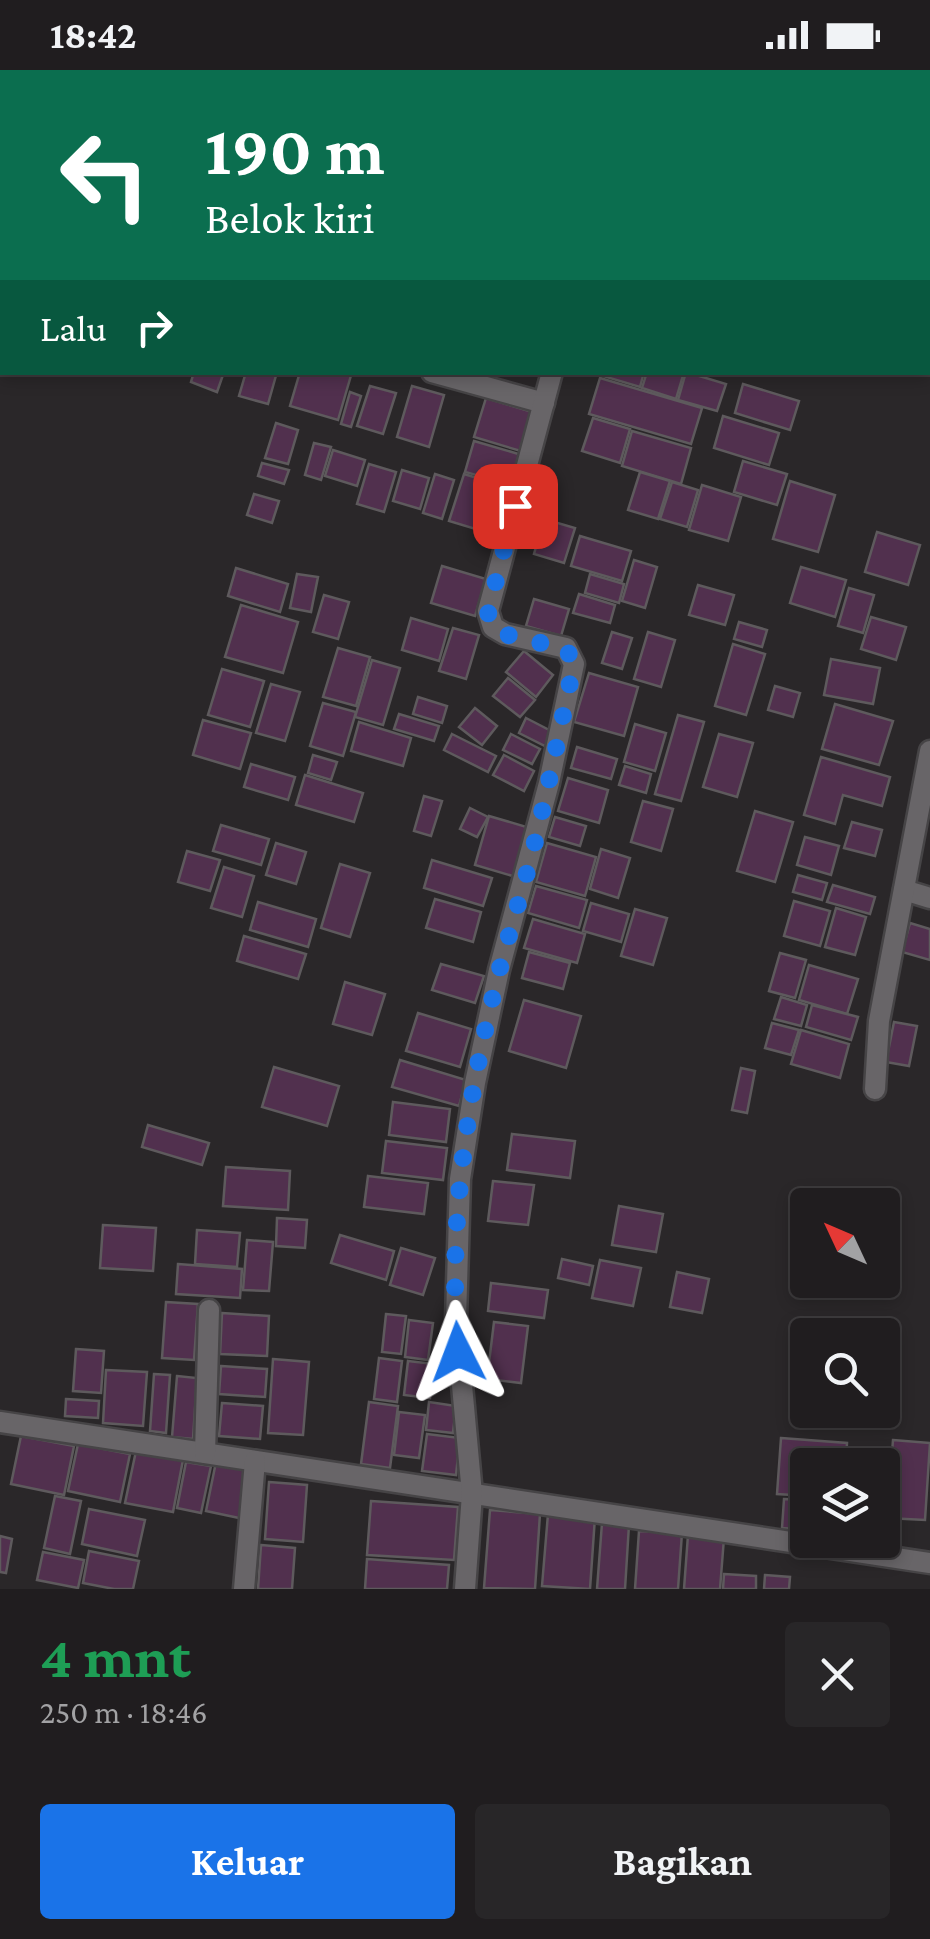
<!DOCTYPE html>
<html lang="id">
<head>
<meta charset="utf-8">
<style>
  body { margin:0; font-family:"Crimson Pro",serif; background:#282628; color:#f1f3f6; height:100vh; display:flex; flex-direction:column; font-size:38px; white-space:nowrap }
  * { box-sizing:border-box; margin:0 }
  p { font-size:32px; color:#a2a2a4 }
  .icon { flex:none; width:55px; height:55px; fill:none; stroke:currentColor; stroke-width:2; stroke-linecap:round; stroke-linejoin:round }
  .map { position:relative; height:1519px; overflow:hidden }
  .panel { display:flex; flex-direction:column; background:#201d1f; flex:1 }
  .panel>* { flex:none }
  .guide { position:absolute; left:0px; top:0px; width:930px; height:305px; box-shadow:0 5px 15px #0003,0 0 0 2px #3d3b3d; background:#0b6e4f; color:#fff; overflow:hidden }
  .needle { width:65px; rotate:314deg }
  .fabs { position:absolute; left:790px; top:1118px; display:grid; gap:20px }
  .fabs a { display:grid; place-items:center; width:110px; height:110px; border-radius:10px; background:#201d1f; box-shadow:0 5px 15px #0003,0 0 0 2px #3d3b3d; font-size:50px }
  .pin { position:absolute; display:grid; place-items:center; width:85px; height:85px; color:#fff; margin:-42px; border-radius:20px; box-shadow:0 5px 15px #0006 }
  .me { position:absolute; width:110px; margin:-55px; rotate:357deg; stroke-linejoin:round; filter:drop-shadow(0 0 8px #0008) }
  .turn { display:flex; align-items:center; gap:35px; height:210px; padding:0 40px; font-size:45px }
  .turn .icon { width:130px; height:130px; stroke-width:2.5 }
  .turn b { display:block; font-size:70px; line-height:85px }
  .then { display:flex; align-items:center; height:95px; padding:0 40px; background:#0003; gap:20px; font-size:38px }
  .round { display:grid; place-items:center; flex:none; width:105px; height:105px; border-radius:10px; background:#282628 }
  .overview { display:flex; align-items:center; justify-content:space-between; height:170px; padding:0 40px }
  h1 { font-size:60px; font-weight:700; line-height:75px; color:#1e9e55 }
  .action { display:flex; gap:20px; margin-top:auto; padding:20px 40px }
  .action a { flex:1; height:115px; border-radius:10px; background:#1a73e8; color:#fff; font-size:40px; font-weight:700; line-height:115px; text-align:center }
  .action a+a { background:#282628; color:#f1f3f6 }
  .status { display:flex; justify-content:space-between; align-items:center; height:70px; padding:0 50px; background:#201d1f; direction:ltr }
  .status svg { height:28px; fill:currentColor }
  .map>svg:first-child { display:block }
  .building { fill:#51304e; stroke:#5e5a5d; stroke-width:2.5 }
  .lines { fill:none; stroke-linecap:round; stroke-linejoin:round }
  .minor-casing { stroke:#464446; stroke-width:25 }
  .minor { stroke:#686568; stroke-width:20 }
  .route { stroke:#1a73e8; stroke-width:18; stroke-dasharray:0 32.4 }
</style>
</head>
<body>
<div class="status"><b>18:42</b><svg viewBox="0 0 49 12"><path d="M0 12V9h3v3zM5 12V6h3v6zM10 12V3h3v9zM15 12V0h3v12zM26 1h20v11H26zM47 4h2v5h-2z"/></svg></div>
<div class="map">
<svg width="930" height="1519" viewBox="0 0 930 1519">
  <rect width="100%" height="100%" fill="#2a2729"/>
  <g class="building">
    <polygon points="194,302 224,302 217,322 191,312"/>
    <polygon points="246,302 277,302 268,334 239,326"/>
    <polygon points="300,302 352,302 338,350 290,336"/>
    <polygon points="604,302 644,302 640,317 603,306"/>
    <polygon points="647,302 684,302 676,329 642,318"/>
    <polygon points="686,302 726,314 717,341 678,330"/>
    <polygon points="600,308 702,338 691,374 589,344"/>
    <polygon points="743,314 799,331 790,360 735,343"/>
    <polygon points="370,316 396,323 383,364 357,356"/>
    <polygon points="412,316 444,325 429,377 397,367"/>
    <polygon points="350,322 361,326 351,357 341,354"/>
    <polygon points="486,328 536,343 524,382 474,367"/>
    <polygon points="723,346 779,363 769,395 714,378"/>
    <polygon points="593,348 630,359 620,393 582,381"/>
    <polygon points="276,353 298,360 288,394 265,388"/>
    <polygon points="632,361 691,378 681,414 622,396"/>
    <polygon points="474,371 522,385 513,415 465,402"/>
    <polygon points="314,373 331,377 321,410 305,405"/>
    <polygon points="333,380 365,390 357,416 325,406"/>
    <polygon points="743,391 787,404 777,435 734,422"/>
    <polygon points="262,393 289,400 284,414 258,406"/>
    <polygon points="369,394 396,402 384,442 357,434"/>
    <polygon points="402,400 429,408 420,439 393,431"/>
    <polygon points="640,402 670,411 658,449 628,440"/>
    <polygon points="435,404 454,410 442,449 423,443"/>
    <polygon points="464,404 516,420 502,467 449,451"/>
    <polygon points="790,411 835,425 818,482 773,469"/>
    <polygon points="672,412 698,420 687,457 660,449"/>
    <polygon points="702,415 741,427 728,471 689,460"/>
    <polygon points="254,424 279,431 272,453 247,445"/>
    <polygon points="544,449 575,458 564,493 534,484"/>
    <polygon points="877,462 920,475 908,515 865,502"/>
    <polygon points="580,466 631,481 622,511 571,496"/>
    <polygon points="634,490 657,497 645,538 622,531"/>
    <polygon points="442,496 486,509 475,546 431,533"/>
    <polygon points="801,497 846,510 835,547 790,533"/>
    <polygon points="236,498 288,514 280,542 228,526"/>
    <polygon points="297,504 318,507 311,542 290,538"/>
    <polygon points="590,504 624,514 619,533 585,523"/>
    <polygon points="698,515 734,525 725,555 689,545"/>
    <polygon points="849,518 874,525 863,563 838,556"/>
    <polygon points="579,524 615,535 610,553 573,543"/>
    <polygon points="324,525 349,532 338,569 313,562"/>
    <polygon points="534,529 569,539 561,566 526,556"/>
    <polygon points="241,535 298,552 283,603 225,587"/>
    <polygon points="871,547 906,557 896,590 861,579"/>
    <polygon points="411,548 448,559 439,591 402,580"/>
    <polygon points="739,552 767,560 762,577 734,569"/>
    <polygon points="453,558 479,565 466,609 439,601"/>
    <polygon points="612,562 632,568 622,599 602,593"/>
    <polygon points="648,562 675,570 661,617 634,609"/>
    <polygon points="733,574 765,584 746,645 715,636"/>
    <polygon points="338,578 370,587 356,636 323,627"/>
    <polygon points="524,581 553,605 536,627 506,602"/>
    <polygon points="831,589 880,598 873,634 824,625"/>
    <polygon points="372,590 400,598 383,655 355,647"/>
    <polygon points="222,599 264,611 250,657 208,645"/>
    <polygon points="589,603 638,617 624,666 574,652"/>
    <polygon points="508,608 535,630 520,647 493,626"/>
    <polygon points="271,614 300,622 285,671 256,663"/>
    <polygon points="775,616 800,623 793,647 768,640"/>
    <polygon points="418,627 447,636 442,653 413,644"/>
    <polygon points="323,633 356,642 343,686 310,676"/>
    <polygon points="835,634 893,651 879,695 822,679"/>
    <polygon points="475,638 497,656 482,675 459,657"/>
    <polygon points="399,644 439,656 434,671 394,659"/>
    <polygon points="678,645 704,652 681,731 655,724"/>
    <polygon points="526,648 553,662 545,676 519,663"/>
    <polygon points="203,650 251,663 240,699 193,685"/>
    <polygon points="359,652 411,668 403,696 351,681"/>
    <polygon points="635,654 666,663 655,701 624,692"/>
    <polygon points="452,664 496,686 488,702 444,680"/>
    <polygon points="511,664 540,679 532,694 503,680"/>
    <polygon points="719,664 753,673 737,727 703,717"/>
    <polygon points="577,677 617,689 611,709 571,698"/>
    <polygon points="313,685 337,692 331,710 308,703"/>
    <polygon points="504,685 534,701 524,721 493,705"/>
    <polygon points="821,687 890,707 882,736 843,725 835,754 804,745"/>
    <polygon points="251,694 295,707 288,730 244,717"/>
    <polygon points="625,696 651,704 646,723 619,715"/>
    <polygon points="305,705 363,723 354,752 296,735"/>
    <polygon points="568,708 608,720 599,753 558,741"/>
    <polygon points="424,726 442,731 431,766 414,761"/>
    <polygon points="643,731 673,739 661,781 631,772"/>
    <polygon points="470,738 488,747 477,767 460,759"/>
    <polygon points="755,741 793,752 775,812 737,801"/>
    <polygon points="489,746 530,758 516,807 475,795"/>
    <polygon points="555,747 586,756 580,776 549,767"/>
    <polygon points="852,752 882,760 875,786 844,778"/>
    <polygon points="221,755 269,769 261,795 213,781"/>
    <polygon points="805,767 839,776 831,805 797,795"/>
    <polygon points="276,773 306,782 296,814 266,805"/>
    <polygon points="547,773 596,787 585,826 536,812"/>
    <polygon points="601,779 630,788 618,828 590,819"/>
    <polygon points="187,781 220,790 210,821 178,812"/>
    <polygon points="432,790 492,808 483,836 424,818"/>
    <polygon points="340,794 370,803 350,867 321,858"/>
    <polygon points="224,797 254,806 242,847 211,838"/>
    <polygon points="798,805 827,813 822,830 793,822"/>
    <polygon points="833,815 875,827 870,844 827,832"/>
    <polygon points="536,816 587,830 579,858 528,843"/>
    <polygon points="435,829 481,842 473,872 426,858"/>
    <polygon points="794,831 830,841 820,876 784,866"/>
    <polygon points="258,832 316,849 308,877 250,860"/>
    <polygon points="591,833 629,844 621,872 583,861"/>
    <polygon points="836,838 866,847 855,885 825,877"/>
    <polygon points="635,839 667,848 653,895 621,886"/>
    <polygon points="533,849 585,864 577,893 524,878"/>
    <polygon points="910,853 930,859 930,890 902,882"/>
    <polygon points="244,866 306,884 298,909 237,891"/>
    <polygon points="529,882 570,893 563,919 522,908"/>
    <polygon points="780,883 806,890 795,928 769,921"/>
    <polygon points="441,894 484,906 475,933 432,920"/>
    <polygon points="809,895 858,909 847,944 799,930"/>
    <polygon points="345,912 385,924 372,965 333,954"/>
    <polygon points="781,927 807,935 801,956 774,949"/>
    <polygon points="524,930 581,946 566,998 509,981"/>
    <polygon points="812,935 858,947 851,970 806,957"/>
    <polygon points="418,943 471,959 460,997 406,981"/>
    <polygon points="894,952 917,956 909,996 886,992"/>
    <polygon points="772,953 799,960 791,985 765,978"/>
    <polygon points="801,960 849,974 840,1008 791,994"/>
    <polygon points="400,990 466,1010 459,1036 392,1017"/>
    <polygon points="274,997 339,1016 327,1056 262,1037"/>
    <polygon points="741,998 755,1001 747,1043 732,1040"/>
    <polygon points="393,1032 450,1039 446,1072 389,1065"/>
    <polygon points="148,1055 209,1073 202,1095 142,1077"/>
    <polygon points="512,1064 575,1071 570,1108 507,1100"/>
    <polygon points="386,1071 447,1078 443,1110 382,1103"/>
    <polygon points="226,1097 290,1101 288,1140 223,1136"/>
    <polygon points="368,1106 428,1113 424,1144 364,1137"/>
    <polygon points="493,1111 534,1115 528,1155 488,1151"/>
    <polygon points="619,1136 663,1144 656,1182 612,1175"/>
    <polygon points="277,1148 307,1150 305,1178 276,1176"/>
    <polygon points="103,1155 156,1158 153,1201 100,1198"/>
    <polygon points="197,1160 240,1163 237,1197 195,1194"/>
    <polygon points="340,1165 394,1181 386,1210 331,1193"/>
    <polygon points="247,1170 273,1172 269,1221 243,1220"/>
    <polygon points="401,1178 435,1188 423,1225 390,1215"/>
    <polygon points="562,1189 593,1196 589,1215 558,1208"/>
    <polygon points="600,1190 641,1198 633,1236 592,1228"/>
    <polygon points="178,1194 242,1199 240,1228 176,1224"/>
    <polygon points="677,1202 709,1209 702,1243 670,1237"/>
    <polygon points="491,1213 548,1220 544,1248 488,1241"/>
    <polygon points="166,1232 198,1234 194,1290 162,1288"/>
    <polygon points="222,1243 269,1246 267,1286 220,1284"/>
    <polygon points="386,1244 406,1246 401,1284 382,1282"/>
    <polygon points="409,1250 433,1253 428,1290 405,1287"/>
    <polygon points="494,1252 528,1256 521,1313 487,1309"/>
    <polygon points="76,1279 104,1281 101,1323 73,1321"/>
    <polygon points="379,1288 402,1291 397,1332 374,1329"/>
    <polygon points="273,1289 309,1292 303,1365 268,1363"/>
    <polygon points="408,1291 434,1294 430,1328 404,1325"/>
    <polygon points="221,1296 267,1299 265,1327 219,1324"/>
    <polygon points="106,1300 147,1302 143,1356 103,1353"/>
    <polygon points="154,1304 170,1305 166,1363 150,1361"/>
    <polygon points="177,1306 197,1308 193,1369 172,1367"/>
    <polygon points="66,1329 99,1331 98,1348 65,1346"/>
    <polygon points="369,1332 398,1336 390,1398 361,1394"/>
    <polygon points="429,1332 456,1336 453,1363 426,1360"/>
    <polygon points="222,1333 263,1336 260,1369 219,1366"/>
    <polygon points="399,1342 425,1345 419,1388 394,1385"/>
    <polygon points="427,1364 460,1368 456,1405 422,1401"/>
    <polygon points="21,1366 74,1376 64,1425 11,1414"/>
    <polygon points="781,1368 847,1373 846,1395 808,1395 808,1426 777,1424"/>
    <polygon points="893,1370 930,1373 925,1450 887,1448"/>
    <polygon points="78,1374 130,1384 120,1432 68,1421"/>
    <polygon points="136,1381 183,1390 173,1442 125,1433"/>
    <polygon points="186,1392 211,1396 201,1443 177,1438"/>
    <polygon points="216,1392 249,1399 239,1448 206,1441"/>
    <polygon points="269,1412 307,1415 303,1472 265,1469"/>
    <polygon points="55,1426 81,1431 70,1484 44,1478"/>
    <polygon points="784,1429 808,1430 808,1460 782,1458"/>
    <polygon points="371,1431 458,1437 454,1490 367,1485"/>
    <polygon points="89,1439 145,1450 137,1486 82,1474"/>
    <polygon points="490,1440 540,1444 535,1519 484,1518"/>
    <polygon points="548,1444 595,1447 590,1519 542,1516"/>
    <polygon points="602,1453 629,1455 625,1519 597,1519"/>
    <polygon points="639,1461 682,1463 678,1519 635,1519"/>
    <polygon points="688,1465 724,1468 720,1519 684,1519"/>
    <polygon points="0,1466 12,1469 6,1503 0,1502"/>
    <polygon points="261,1475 295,1478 292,1519 258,1519"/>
    <polygon points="89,1481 139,1491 133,1519 114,1519 83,1513"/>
    <polygon points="43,1482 84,1490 78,1518 37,1510"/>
    <polygon points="367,1489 449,1495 447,1519 365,1519"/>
    <polygon points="724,1504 756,1506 756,1519 723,1519"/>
    <polygon points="765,1505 790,1507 789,1519 764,1519"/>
  </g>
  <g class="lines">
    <g class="minor-casing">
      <g id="minor">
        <polyline points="862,0 864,2"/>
        <polyline points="575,2 575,0"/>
        <polyline points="898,2 899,0"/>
        <polyline points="928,69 930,71"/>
        <polyline points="0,171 2,171"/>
        <polyline points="432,302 544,333"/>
        <polyline points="904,820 930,828"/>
        <polyline points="875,1019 879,951 930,681"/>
        <polyline points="0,1352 930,1493"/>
        <polyline points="205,1383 209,1240"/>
        <polyline points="244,1519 255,1391"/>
        <polyline points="465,1519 472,1424 456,1250 460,1109 475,1013 499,900 549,713 574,594 566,578 505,564 493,557 488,541 552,302"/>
      </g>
    </g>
    <use href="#minor" class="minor"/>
  </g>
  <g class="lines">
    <path class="route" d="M 458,1282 C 447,1153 468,1023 500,898 C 510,861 521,825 531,788 C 547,724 560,659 574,594 L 566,578 C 550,574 503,568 493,557 C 490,554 489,546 488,542 L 515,436"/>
  </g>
</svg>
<div class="fabs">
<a><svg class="needle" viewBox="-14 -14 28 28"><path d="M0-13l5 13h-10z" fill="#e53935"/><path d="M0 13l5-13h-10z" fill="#a2a2a4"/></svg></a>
<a><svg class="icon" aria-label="search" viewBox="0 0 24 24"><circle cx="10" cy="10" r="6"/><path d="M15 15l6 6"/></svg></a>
<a><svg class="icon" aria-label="layers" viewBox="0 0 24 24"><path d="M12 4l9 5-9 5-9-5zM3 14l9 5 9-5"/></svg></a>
</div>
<div class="pin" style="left:515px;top:436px;background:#d93025"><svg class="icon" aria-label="arrive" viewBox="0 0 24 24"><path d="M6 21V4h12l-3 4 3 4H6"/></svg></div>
<svg class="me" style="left:458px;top:1282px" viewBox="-20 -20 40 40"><path d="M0-17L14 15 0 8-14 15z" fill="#1a73e8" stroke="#fff" stroke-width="4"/></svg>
<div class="guide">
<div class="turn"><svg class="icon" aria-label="left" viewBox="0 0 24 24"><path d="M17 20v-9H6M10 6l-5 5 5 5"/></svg><div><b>190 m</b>Belok kiri</div></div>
<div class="then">Lalu<svg class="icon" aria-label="right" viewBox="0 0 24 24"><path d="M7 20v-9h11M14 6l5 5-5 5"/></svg></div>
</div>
</div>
<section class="panel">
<div class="overview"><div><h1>4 mnt</h1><p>250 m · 18:46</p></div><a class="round"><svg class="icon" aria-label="close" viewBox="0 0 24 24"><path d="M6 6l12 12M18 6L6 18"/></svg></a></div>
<div class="action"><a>Keluar</a><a>Bagikan</a></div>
</section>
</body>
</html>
